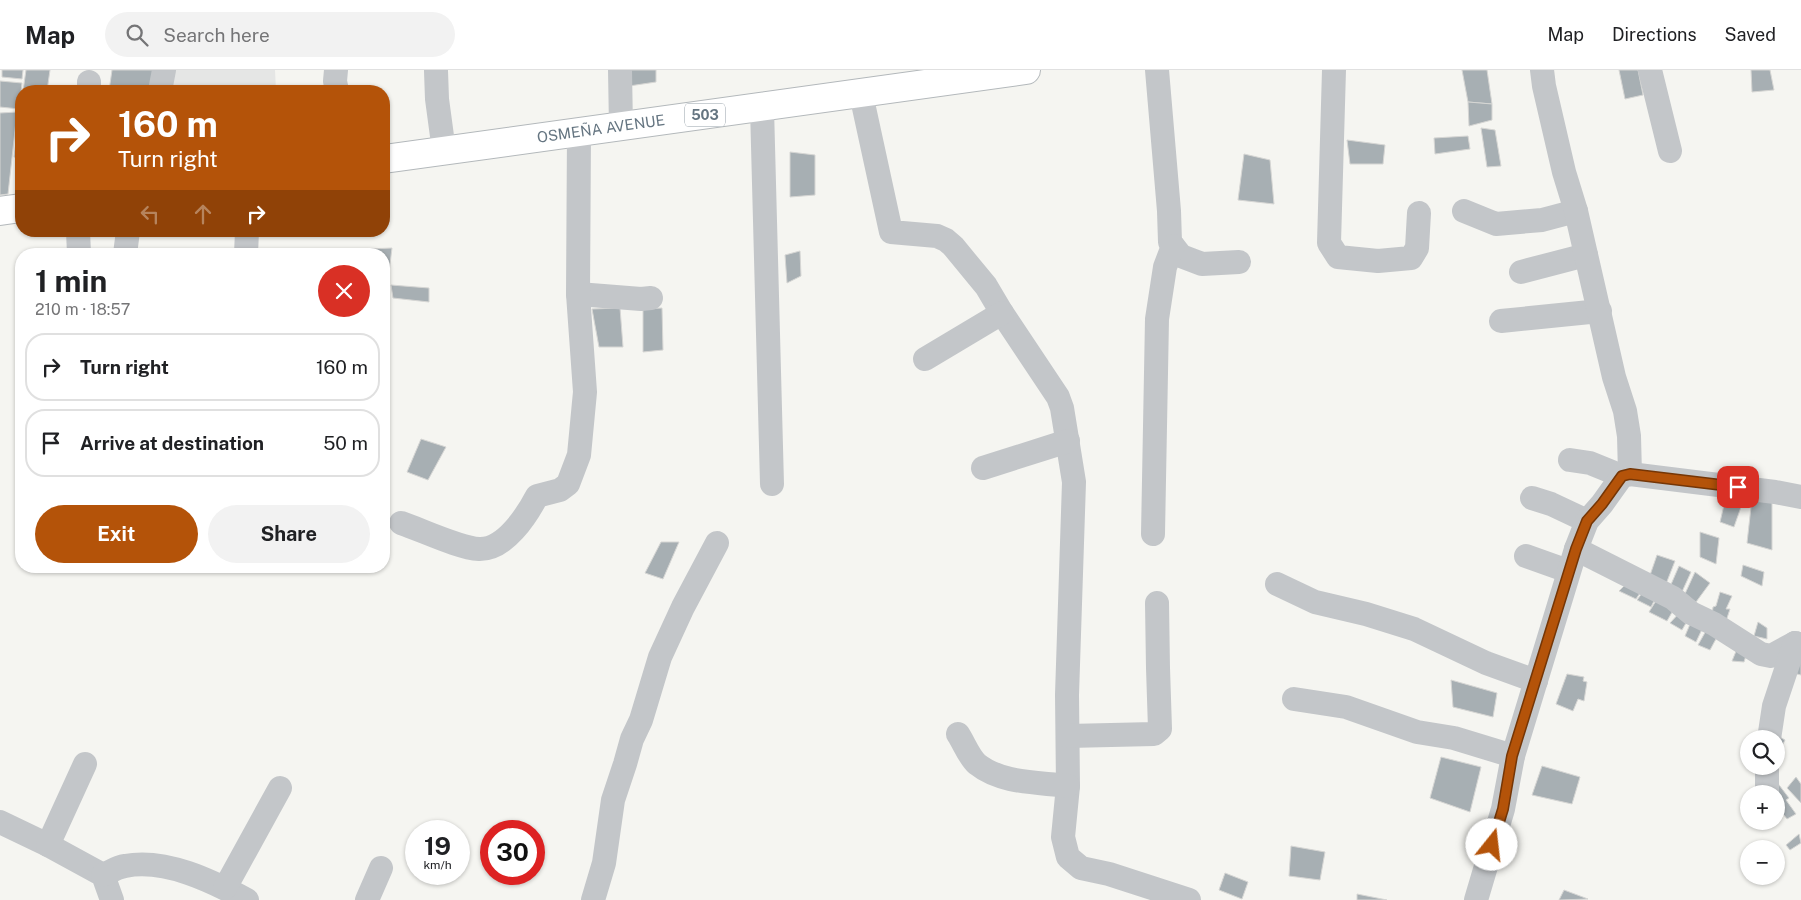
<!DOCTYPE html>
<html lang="en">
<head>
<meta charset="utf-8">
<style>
  body { margin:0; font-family:"Public Sans",sans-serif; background:#f2f2f2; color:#202124; height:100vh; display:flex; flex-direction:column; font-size:19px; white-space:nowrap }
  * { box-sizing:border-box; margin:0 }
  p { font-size:16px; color:#757577 }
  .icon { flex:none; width:28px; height:28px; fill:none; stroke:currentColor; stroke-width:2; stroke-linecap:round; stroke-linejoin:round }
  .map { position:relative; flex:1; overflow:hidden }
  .drawer { position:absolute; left:15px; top:178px; width:375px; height:325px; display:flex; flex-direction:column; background:#fff; border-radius:20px; box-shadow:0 1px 4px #0004 }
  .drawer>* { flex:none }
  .top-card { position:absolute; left:15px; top:15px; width:375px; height:152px; border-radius:20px; box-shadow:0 1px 4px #0004; background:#b45309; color:#fff; overflow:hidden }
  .fabs { position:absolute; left:1740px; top:660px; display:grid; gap:10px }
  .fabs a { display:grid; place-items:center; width:45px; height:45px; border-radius:50%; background:#fff; box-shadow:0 1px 4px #0004; font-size:25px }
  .speed { position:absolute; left:405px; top:750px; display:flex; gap:10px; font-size:25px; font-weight:700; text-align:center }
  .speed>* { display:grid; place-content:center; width:65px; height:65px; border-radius:50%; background:#fff; box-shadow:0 1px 4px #0004; line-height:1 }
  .speed small { font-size:12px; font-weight:400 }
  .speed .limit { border:8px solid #d22; background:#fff; color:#111 }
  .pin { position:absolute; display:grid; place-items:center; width:42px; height:42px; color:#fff; margin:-21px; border-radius:10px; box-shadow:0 2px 8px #0006 }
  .me { position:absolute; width:55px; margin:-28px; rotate:16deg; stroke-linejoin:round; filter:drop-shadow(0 0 4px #0008) }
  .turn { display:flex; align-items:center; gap:18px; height:105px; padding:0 20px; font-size:22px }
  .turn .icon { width:65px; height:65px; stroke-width:2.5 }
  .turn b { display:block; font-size:35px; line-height:42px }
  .lanes { display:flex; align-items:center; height:48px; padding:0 20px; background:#0003; justify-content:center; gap:25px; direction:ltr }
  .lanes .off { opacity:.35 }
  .round { display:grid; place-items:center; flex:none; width:52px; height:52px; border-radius:26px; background:#f2f2f2 }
  .summary { display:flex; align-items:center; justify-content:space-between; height:85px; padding:0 20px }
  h1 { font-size:30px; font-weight:700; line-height:38px }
  .action { display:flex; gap:10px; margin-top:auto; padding:10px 20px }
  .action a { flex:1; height:58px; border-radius:30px; background:#b45309; color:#fff; font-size:20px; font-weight:700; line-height:58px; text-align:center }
  .action a+a { background:#f2f2f2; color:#202124 }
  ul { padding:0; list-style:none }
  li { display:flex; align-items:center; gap:15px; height:68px; margin:0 10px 8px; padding:0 10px; border:2px solid #e0e0e0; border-radius:20px }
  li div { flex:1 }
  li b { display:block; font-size:19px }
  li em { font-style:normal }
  header { display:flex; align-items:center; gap:30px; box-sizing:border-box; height:70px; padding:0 25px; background:#fff; border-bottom:1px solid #e0e0e0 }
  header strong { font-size:24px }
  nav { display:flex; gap:28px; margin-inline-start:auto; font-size:18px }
  .search { width:350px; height:45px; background:#f2f2f2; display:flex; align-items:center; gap:12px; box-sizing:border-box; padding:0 18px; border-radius:28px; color:#757577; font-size:19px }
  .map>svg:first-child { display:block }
  .built { fill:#e5e6e5 }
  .building { fill:#a7afb3; stroke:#d6d6d4 }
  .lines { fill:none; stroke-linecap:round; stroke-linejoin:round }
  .major-casing { stroke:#b3b8bb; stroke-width:30 }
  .minor { stroke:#c3c6c9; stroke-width:24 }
  .major { stroke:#fff; stroke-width:28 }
  .route-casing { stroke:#753606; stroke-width:12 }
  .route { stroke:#b45309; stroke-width:9 }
  .labels { text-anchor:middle; stroke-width:5; stroke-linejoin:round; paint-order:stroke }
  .shield { fill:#fff; stroke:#939ea7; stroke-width:1 }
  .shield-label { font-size:14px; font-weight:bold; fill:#657581 }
  .street-label { font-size:15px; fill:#657581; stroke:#fff }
</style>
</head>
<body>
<header>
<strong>Map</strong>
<div class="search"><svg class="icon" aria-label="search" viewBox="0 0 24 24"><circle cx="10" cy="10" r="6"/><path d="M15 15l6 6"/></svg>Search here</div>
<nav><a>Map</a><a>Directions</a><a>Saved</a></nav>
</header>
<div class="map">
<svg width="1801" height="830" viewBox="0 0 1801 830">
  <rect width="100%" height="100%" fill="#f5f5f1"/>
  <polygon class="built" points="167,0 275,0 276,21 164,21"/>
  <g class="building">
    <polygon points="2,0 23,0 22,9 2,7"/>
    <polygon points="26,0 50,0 47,21 23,21"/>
    <polygon points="112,0 155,0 152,21 109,21"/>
    <polygon points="629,0 656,0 656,12 629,16"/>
    <polygon points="1462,0 1487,0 1492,34 1468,32"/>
    <polygon points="1619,0 1638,0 1643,25 1625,29"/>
    <polygon points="1751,0 1770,0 1774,20 1752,22"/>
    <polygon points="0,11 22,13 19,39 0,37"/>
    <polygon points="324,19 325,21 299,21"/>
    <polygon points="1468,32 1492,34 1492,50 1469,56"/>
    <polygon points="21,37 21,88 14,87"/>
    <polygon points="17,42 8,124 0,125 0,43"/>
    <polygon points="1481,58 1495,60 1501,96 1487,97"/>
    <polygon points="1468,66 1470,79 1435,84 1434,68"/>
    <polygon points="1347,70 1385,75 1383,94 1350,94"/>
    <polygon points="790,82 815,85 815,125 790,127"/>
    <polygon points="1244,84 1270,90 1274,134 1238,130"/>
    <polygon points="392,178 389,203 384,203 384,184 342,184 341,180"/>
    <polygon points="800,181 801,206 787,213 785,185"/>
    <polygon points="391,215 429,218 429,232 393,228"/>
    <polygon points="620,238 623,277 599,277 592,239"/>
    <polygon points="662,238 663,280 643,282 643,239"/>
    <polygon points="421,369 446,377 428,410 407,402"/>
    <polygon points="1752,428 1772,429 1772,480 1747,473"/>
    <polygon points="1724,435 1741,437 1734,457 1720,452"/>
    <polygon points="1700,462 1719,468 1716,494 1700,487"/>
    <polygon points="661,472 679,472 663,509 645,503"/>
    <polygon points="1657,485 1675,491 1664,519 1648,511"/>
    <polygon points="1743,495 1764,502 1762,516 1741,506"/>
    <polygon points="1679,496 1691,502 1681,524 1669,519"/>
    <polygon points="1695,502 1710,513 1696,532 1684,526"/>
    <polygon points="1631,509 1644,517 1636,529 1619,521"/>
    <polygon points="1646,518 1657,525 1651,537 1637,530"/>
    <polygon points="1720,522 1732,526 1726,539 1730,539 1726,551 1712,545 1713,537 1716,536"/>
    <polygon points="1659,526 1675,537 1667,551 1649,542"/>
    <polygon points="1682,540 1690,546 1682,560 1670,553"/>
    <polygon points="1693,547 1704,555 1696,572 1685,566"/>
    <polygon points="1758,552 1767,558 1767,569 1754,566"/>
    <polygon points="1707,559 1717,567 1710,580 1698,575"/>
    <polygon points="1739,574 1748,579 1744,592 1732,591"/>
    <polygon points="1801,586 1801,605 1793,603"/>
    <polygon points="1567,604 1584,607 1583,611 1587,612 1584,631 1578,629 1573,641 1556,634"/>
    <polygon points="1451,610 1497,623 1493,647 1453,637"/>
    <polygon points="1771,662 1785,670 1782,676 1776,672"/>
    <polygon points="1441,687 1481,697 1470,742 1430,728"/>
    <polygon points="1542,696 1580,707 1572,734 1532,725"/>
    <polygon points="1796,707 1801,714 1801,733 1787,718"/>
    <polygon points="1776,711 1789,728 1786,730 1796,744 1787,749 1776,735"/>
    <polygon points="1799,764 1801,773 1790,780 1786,775"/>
    <polygon points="1291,776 1325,782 1320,810 1289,806"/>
    <polygon points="1225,803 1248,812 1242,829 1219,820"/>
    <polygon points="1564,820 1588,829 1559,830"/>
    <polygon points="1357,824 1387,830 1357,830"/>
  </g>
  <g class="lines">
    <g class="major-casing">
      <g id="major">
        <path id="s1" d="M 384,89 L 1026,0"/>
        <polyline points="0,141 21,138"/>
      </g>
    </g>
    <g class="minor">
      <polyline points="336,0 335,11 337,21"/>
      <polyline points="620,0 621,57"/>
      <polyline points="1157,0 1169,141 1170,172 1181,186 1202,194 1239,192"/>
      <polyline points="1334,0 1329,173 1338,187 1378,191 1411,188 1417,178 1419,143"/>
      <polyline points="1650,0 1670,81"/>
      <polyline points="436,1 437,29 444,81"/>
      <polyline points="89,21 89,12"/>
      <polyline points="160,21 164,0"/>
      <polyline points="861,24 891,162 937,166 946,170 953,176 986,216 1002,243 1058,327 1062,338 1074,412 1067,625 1068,716 1063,767 1068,787 1081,798 1109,804 1189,830"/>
      <polyline points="762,38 772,414"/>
      <polyline points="1464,141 1496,154 1542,150 1576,141"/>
      <polyline points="78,161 79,184"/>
      <polyline points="125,184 128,161"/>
      <polyline points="246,184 247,161"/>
      <polyline points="1521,202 1586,185"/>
      <polyline points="578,224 641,229 651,228"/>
      <polyline points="1501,251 1600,241"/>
      <polyline points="925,289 1002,243"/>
      <polyline points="1570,390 1590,393 1622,406"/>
      <polyline points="983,398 1068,371"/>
      <polyline points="1630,404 1775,422 1801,427"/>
      <polyline points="1532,428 1551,434 1587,451"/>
      <path d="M 401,453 C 422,460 459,478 479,479 C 505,480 527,445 537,426 L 560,420 L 568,414 L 579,385 L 585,322 L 578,224 L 579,63"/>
      <polyline points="1153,464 1157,249 1165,197 1173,176"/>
      <polyline points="1576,479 1673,528 1691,543 1714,554 1761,584 1771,586 1795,573 1801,575"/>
      <polyline points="1526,486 1568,501"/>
      <polyline points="1277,514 1315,532 1366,544 1414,559 1486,593 1536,611"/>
      <polyline points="1294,629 1346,637 1417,662 1454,668 1513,686"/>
      <path d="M 958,664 C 964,673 969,687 977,694 C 1002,714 1038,712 1068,716"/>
      <polyline points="1068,666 1154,664 1160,659 1158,598 1157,533"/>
      <polyline points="1769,669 1774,636 1795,573"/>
      <polyline points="1767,721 1767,696"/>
      <polyline points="0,752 48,775 103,805 112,830"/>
      <polyline points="48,775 85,694"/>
      <path d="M 103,805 C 110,802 117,797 125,796 C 165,788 212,811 247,830"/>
      <polyline points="225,818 280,718"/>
      <polyline points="367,830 381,798"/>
      <polyline points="593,830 604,793 613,730 625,694 632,669 641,650 660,587 683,537 717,473"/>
      <polyline points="1476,830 1503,739 1513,686 1576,479 1587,451 1602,434 1622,406 1630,404 1629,366 1625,341 1614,307 1576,141 1564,102 1544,16 1542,0"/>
    </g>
    <use href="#major" class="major"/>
  </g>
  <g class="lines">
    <g class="route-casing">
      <polyline id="route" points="1492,775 1503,739 1512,686 1576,479 1587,451 1602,434 1622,406 1630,404 1738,417"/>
    </g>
    <use href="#route" class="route"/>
  </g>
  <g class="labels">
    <rect class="shield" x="685" y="33.5" width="40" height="23" rx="4"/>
    <g class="shield-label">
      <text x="705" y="50">503</text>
    </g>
    <g class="street-label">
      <text dy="5" stroke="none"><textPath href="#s1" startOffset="219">OSMEÑA AVENUE</textPath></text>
    </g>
  </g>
</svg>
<div class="fabs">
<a><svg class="icon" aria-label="search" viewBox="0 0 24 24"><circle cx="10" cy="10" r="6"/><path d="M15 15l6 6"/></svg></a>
<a>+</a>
<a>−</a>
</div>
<div class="speed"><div>19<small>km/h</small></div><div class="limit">30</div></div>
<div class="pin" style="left:1738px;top:417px;background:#d93025"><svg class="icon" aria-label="arrive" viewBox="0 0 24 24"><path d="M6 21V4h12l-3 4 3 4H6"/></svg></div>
<svg class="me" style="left:1492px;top:775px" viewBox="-20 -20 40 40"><circle r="19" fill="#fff"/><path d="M0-13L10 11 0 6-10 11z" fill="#b45309"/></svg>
<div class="top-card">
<div class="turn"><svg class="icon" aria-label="right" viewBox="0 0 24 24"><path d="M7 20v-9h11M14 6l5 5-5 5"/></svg><div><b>160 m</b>Turn right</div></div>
<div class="lanes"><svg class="icon off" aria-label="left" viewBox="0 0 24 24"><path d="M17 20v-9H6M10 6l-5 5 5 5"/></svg><svg class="icon off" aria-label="ahead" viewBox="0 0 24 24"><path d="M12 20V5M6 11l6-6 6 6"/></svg><svg class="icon" aria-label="right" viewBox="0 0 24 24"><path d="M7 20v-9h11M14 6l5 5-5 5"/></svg></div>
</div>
<section class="drawer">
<div class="summary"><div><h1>1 min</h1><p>210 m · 18:57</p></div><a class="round" style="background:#d93025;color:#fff"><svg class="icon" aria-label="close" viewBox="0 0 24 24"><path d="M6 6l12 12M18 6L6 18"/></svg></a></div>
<ul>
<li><svg class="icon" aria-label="right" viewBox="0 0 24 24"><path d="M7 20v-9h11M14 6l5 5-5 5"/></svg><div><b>Turn right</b></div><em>160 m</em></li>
<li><svg class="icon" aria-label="arrive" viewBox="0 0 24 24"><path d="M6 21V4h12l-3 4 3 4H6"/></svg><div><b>Arrive at destination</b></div><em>50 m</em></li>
</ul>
<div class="action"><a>Exit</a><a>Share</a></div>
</section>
</div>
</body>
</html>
